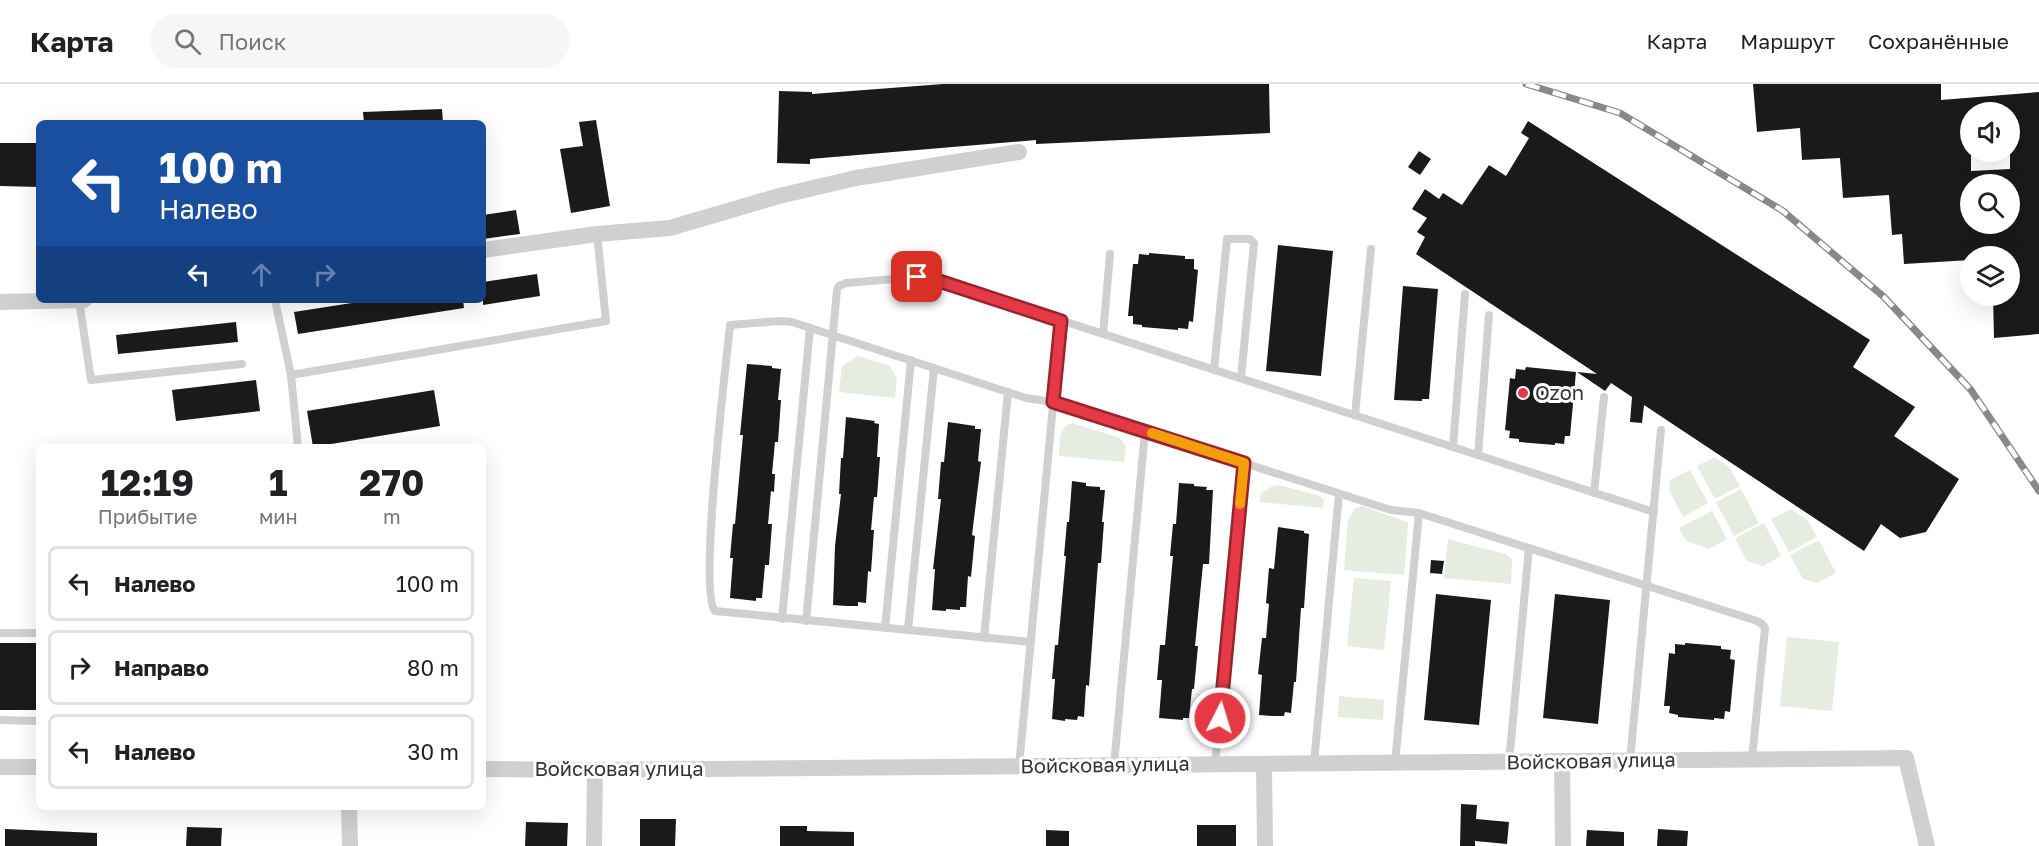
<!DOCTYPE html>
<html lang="ru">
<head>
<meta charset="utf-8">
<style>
  body { margin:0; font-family:"Golos Text",sans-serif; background:#f6f6f6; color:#202124; height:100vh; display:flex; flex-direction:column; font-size:22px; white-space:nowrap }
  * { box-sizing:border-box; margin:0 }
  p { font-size:20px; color:#757577 }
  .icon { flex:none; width:33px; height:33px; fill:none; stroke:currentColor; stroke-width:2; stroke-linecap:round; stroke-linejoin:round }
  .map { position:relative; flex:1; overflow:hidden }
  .drawer { position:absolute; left:36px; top:360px; width:450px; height:366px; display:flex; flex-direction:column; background:#fff; border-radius:9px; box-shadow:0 6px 24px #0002 }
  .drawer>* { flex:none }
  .hud { position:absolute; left:36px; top:36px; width:450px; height:183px; border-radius:9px; box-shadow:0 6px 24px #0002; background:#1a4fa0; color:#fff; overflow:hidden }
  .tools { position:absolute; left:1960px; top:18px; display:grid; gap:12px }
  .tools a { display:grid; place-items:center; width:60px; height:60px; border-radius:50%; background:#fff; box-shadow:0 6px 24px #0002; font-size:30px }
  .pin { position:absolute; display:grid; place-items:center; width:51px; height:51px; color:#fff; margin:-26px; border-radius:12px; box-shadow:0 3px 9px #0006 }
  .me { position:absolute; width:66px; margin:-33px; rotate:5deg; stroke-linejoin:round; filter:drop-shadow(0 0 4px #0008) }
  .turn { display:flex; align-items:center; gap:21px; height:126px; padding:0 24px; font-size:27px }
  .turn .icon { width:78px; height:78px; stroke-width:2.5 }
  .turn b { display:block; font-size:42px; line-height:51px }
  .lanes { display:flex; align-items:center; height:57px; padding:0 24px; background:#0003; justify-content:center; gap:30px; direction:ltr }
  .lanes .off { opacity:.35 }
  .eta { display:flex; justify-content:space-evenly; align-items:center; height:102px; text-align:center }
  .eta b { font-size:36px; font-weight:700; line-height:42px }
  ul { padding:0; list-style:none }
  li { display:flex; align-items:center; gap:18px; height:75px; margin:0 12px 9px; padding:0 12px; border:3px solid #e0e0e0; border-radius:9px }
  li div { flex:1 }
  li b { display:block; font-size:22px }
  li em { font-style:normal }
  header { display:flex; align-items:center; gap:36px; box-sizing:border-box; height:84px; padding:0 30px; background:#fff; border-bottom:2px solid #e0e0e0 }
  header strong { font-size:28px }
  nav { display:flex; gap:33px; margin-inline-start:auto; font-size:21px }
  .search { width:420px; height:54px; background:#f6f6f6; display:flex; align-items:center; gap:15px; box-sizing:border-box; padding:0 21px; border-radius:33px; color:#757577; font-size:22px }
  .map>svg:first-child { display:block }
  .green { fill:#e6ecdf }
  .building { fill:#1a1a1a; fill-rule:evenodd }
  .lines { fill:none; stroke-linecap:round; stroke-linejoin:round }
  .lane { stroke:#d0d0d0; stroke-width:8 }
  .street { stroke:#d0d0d0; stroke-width:16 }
  .rail-casing { stroke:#888; stroke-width:7 }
  .rail { stroke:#fff; stroke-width:4.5; stroke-dasharray:14; stroke-linecap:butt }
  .route-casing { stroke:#96252e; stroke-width:15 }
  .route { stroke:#e63946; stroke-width:10 }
  .slow { stroke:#f59e0b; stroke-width:10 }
  .poi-dot { fill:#e63946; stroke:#fff; stroke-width:2 }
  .labels { text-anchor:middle; stroke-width:6; stroke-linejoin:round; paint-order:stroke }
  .poi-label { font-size:20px; fill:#333; stroke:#fff; text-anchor:start }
  .street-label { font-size:20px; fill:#333; stroke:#fff }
</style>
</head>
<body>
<header>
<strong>Карта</strong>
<div class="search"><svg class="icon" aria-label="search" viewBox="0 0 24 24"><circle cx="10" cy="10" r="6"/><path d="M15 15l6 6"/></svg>Поиск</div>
<nav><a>Карта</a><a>Маршрут</a><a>Сохранённые</a></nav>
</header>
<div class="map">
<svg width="2039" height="762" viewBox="0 0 2039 762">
  <rect width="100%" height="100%" fill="#fff"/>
  <g class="green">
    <polygon points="858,272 890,282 897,294 895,314 839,308 842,282"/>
    <path d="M 1072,339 L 1120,354 L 1126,362 L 1124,378 L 1059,372 C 1060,359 1058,343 1072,339 Z"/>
    <polygon points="1715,373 1729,383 1740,402 1715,415 1697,382"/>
    <polygon points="1690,386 1708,419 1683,433 1669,406 1670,396"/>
    <polygon points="1279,401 1320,412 1324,416 1323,424 1260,418 1260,410 1272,402"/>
    <polygon points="1741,405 1759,439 1734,452 1716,418"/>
    <polygon points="1362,422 1407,438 1408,441 1404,491 1344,486 1348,436 1354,425"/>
    <polygon points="1791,425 1808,437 1817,453 1789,468 1771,435"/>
    <polygon points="1712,427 1727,455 1709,465 1686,457 1679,444"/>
    <polygon points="1764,439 1781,472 1763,482 1747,477 1735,454"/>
    <polygon points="1448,455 1505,470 1512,475 1511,500 1444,494"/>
    <polygon points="1819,456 1836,489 1817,499 1803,495 1790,471"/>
    <polygon points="1354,494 1391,497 1384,566 1347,562"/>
    <polygon points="1787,553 1839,558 1832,627 1780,622"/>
    <polygon points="1339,612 1384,616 1383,636 1338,633"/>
  </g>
  <g class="building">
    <polygon points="943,0 1269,0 1270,49 1036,60 1036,56 810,75 810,80 777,79 779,7 812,8 812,10"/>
    <path d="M 1753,0 L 1941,0 L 1941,16 L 2039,8 L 2039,250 L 1994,254 L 1993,212 L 2010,212 L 2010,172 L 1971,172 L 1971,176 L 1904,180 L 1902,150 L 1892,151 L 1889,111 L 1843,114 L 1840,74 L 1802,76 L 1800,44 L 1757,48 ZM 1971,28 L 2010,28 L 2010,85 L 1971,87 ZM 1971,100 L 2010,100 L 2010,140 L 1971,140 Z"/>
    <polygon points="442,25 443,39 364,39 363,28"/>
    <polygon points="596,36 610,122 571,129 560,65 583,62 579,38"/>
    <polygon points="1528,37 1870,256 1853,283 1915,323 1894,352 1959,395 1926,448 1900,454 1881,440 1864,467 1644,321 1642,339 1630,338 1632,313 1611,299 1605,307 1577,288 1597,290 1416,170 1425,153 1417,148 1427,134 1412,125 1425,105 1439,115 1443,109 1462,121 1489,81 1506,92 1529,54 1521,49"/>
    <polygon points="0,59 39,59 39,103 0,102"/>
    <polygon points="1419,67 1431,75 1420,91 1408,83"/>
    <polygon points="516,126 520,150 483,155 483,131"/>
    <polygon points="1278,161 1333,167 1321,292 1266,287"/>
    <polygon points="1149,169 1185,172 1185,175 1194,175 1194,185 1198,186 1193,238 1189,237 1188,245 1178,244 1178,246 1142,243 1142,241 1133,240 1133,232 1128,232 1133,180 1138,180 1139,170 1149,171"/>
    <polygon points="537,190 540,212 483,221 483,198"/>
    <polygon points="1403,202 1438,205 1429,315 1422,315 1422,317 1394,316"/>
    <polygon points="371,216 463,216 464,224 298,250 294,228"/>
    <polygon points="236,238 238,258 118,270 116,251"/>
    <polygon points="747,280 772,282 772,284 781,285 778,316 781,316 778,358 775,358 772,390 775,390 774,408 771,407 768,440 772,440 769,481 765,481 762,514 756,514 756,517 730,514 733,474 730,474 733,440 735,440 743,351 740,351"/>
    <polygon points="1526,283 1576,288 1570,352 1565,352 1564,360 1555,359 1555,361 1519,358 1519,355 1509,354 1510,347 1505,346 1510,294 1515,295 1516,285 1525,286"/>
    <polygon points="256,296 260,327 176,337 172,306"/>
    <polygon points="434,306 440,342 313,363 307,327"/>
    <polygon points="846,333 875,337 874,339 879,340 877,373 880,373 877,413 874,413 871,446 874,446 871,488 868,487 866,519 858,518 858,522 846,522 833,521 835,462 841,410 839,410 841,374 843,374"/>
    <polygon points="948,338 975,342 975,345 981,345 978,377 981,378 972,451 975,452 971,493 968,492 966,523 960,523 960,526 946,525 946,527 932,526 935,485 933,485 941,415 938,415 941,378 944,378"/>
    <polygon points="1072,397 1086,399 1086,402 1100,403 1100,406 1105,406 1102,438 1104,438 1101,479 1098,479 1089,602 1086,601 1084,633 1078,632 1077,636 1065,635 1065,637 1052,635 1055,595 1052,595 1055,561 1058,561 1066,472 1064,472 1067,438 1069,438"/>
    <polygon points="1179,399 1194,400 1194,402 1207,403 1206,406 1213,406 1209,480 1203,480 1195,562 1198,562 1194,605 1192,605 1189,634 1183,634 1183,636 1159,634 1162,596 1157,596 1160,561 1165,561 1173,472 1170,472 1173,440 1176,440"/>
    <polygon points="1278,443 1304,447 1304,449 1309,450 1304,524 1301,524 1296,598 1294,598 1291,629 1285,628 1284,632 1272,632 1259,631 1262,591 1258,590 1262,554 1266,554 1269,520 1266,519 1269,484 1274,485"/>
    <polygon points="1431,476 1444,477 1442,490 1430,489"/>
    <polygon points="1436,510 1491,516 1479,641 1424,636"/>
    <polygon points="1555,510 1610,516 1598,640 1543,634"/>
    <rect x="0" y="559" width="39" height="67"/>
    <polygon points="1685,559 1721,562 1721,565 1731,566 1730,575 1735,576 1730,628 1725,627 1724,635 1714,634 1714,636 1678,633 1678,631 1669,629 1670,622 1664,622 1669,569 1675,570 1675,560 1685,561"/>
    <polygon points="1461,720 1477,721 1476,735 1509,738 1507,760 1475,757 1475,762 1460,762"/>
    <polygon points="640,735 676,735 675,762 640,762"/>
    <polygon points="526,738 568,739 567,762 525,762"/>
    <rect x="1197" y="741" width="39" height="21"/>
    <polygon points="780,742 807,742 807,747 854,748 854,762 780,762"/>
    <polygon points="187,743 222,744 221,762 186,762"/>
    <polygon points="5,745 97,749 97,762 5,762"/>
    <polygon points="1658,745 1688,747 1687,762 1657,762"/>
    <polygon points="1046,746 1069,747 1069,762 1046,762"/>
    <polygon points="1587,746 1624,748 1624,762 1586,762"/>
  </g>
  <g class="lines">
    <g class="lane">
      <polyline points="79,216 91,296 242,280"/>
      <polyline points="275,216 291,291 298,363"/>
      <polyline points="1103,250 1110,170"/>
      <polyline points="1214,286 1227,155 1250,155 1254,159 1241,294"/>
      <polyline points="291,291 606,237 597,150"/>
      <polyline points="1355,331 1371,165"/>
      <polyline points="1453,363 1465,210"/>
      <polyline points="1478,371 1489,231"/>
      <polyline points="1594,409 1604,313"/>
      <polyline points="782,535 810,244"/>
      <polyline points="806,537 837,206 839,202 846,199 917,193 930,194 1654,428"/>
      <polyline points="885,544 911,276"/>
      <polyline points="908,546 934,284"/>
      <polyline points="0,549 39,549"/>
      <polyline points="984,554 1008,308"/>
      <path d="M 1031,558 L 715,527 C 698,507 726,282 730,241 L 779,237 L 792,238 L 1026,314 L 1053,318 L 1391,426 L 1419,429 L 1757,537 L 1762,540 L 1765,544 L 1752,675"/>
      <polyline points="0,636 39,637"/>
      <polyline points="1630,677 1661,346"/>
      <polyline points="1509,678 1529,464"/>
      <polyline points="1314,679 1339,410"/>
      <polyline points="1395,679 1419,429"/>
      <polyline points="1215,680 1244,379"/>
      <polyline points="1114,681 1145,347"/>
      <polyline points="1019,682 1061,236"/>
    </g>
    <g class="street">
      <polyline points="483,166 597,150 670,144 779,112 856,94 1019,68"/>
      <polyline points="0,218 84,216"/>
      <polyline points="1562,677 1563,762"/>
      <polyline points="1264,680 1265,762"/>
      <polyline points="0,683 39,683"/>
      <polyline points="483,685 595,686 1906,674 1927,762"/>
      <polyline points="349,723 350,762"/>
      <polyline points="594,762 595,686"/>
    </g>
    <g class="rail-casing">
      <polyline id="rail" points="1526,0 1620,29 1783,127 1884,213 1971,306 2039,407"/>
    </g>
    <use href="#rail" class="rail"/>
  </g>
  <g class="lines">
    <g class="route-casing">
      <polyline id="route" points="917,193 930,194 1061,237 1053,318 1244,379 1220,634"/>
    </g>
    <use href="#route" class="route"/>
    <polyline class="slow" points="1152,349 1244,379 1240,420"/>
  </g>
  <circle class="poi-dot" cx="1523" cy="309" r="6"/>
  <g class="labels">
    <g class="poi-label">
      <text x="1535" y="316">Ozon</text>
    </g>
    <g class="street-label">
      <text transform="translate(1591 677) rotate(-1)" y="7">Войсковая улица</text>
      <text transform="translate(1105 681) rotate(-1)" y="7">Войсковая улица</text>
      <text x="619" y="692">Войсковая улица</text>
    </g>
  </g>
</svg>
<div class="tools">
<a><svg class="icon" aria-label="sound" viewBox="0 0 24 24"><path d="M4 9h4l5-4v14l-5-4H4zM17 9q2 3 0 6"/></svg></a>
<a><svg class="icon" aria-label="search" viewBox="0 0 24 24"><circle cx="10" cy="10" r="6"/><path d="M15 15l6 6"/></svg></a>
<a><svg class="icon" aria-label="layers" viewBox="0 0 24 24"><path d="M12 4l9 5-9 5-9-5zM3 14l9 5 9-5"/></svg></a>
</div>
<div class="pin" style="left:917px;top:193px;background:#d93025"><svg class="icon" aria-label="arrive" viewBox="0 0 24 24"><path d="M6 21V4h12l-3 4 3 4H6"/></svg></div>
<svg class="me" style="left:1220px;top:634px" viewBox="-20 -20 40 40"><circle r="17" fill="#e63946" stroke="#fff" stroke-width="3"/><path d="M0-11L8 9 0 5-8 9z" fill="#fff"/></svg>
<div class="hud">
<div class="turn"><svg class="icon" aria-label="left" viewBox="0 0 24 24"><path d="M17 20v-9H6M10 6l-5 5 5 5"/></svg><div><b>100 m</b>Налево</div></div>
<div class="lanes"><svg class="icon" aria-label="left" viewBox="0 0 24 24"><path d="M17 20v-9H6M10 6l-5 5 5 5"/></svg><svg class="icon off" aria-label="ahead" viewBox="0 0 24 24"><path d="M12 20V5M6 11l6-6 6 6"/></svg><svg class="icon off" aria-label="right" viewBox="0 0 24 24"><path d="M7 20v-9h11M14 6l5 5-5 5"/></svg></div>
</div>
<section class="drawer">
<div class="eta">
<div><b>12:19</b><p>Прибытие</p></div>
<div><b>1</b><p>мин</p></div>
<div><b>270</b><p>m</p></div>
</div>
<ul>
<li><svg class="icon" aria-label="left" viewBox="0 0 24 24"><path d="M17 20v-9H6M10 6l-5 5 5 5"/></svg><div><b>Налево</b></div><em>100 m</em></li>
<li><svg class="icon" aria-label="right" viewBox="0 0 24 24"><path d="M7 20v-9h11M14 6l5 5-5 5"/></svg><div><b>Направо</b></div><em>80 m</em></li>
<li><svg class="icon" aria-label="left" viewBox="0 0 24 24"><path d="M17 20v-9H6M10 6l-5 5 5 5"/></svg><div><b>Налево</b></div><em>30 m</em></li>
</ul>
</section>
</div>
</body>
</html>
